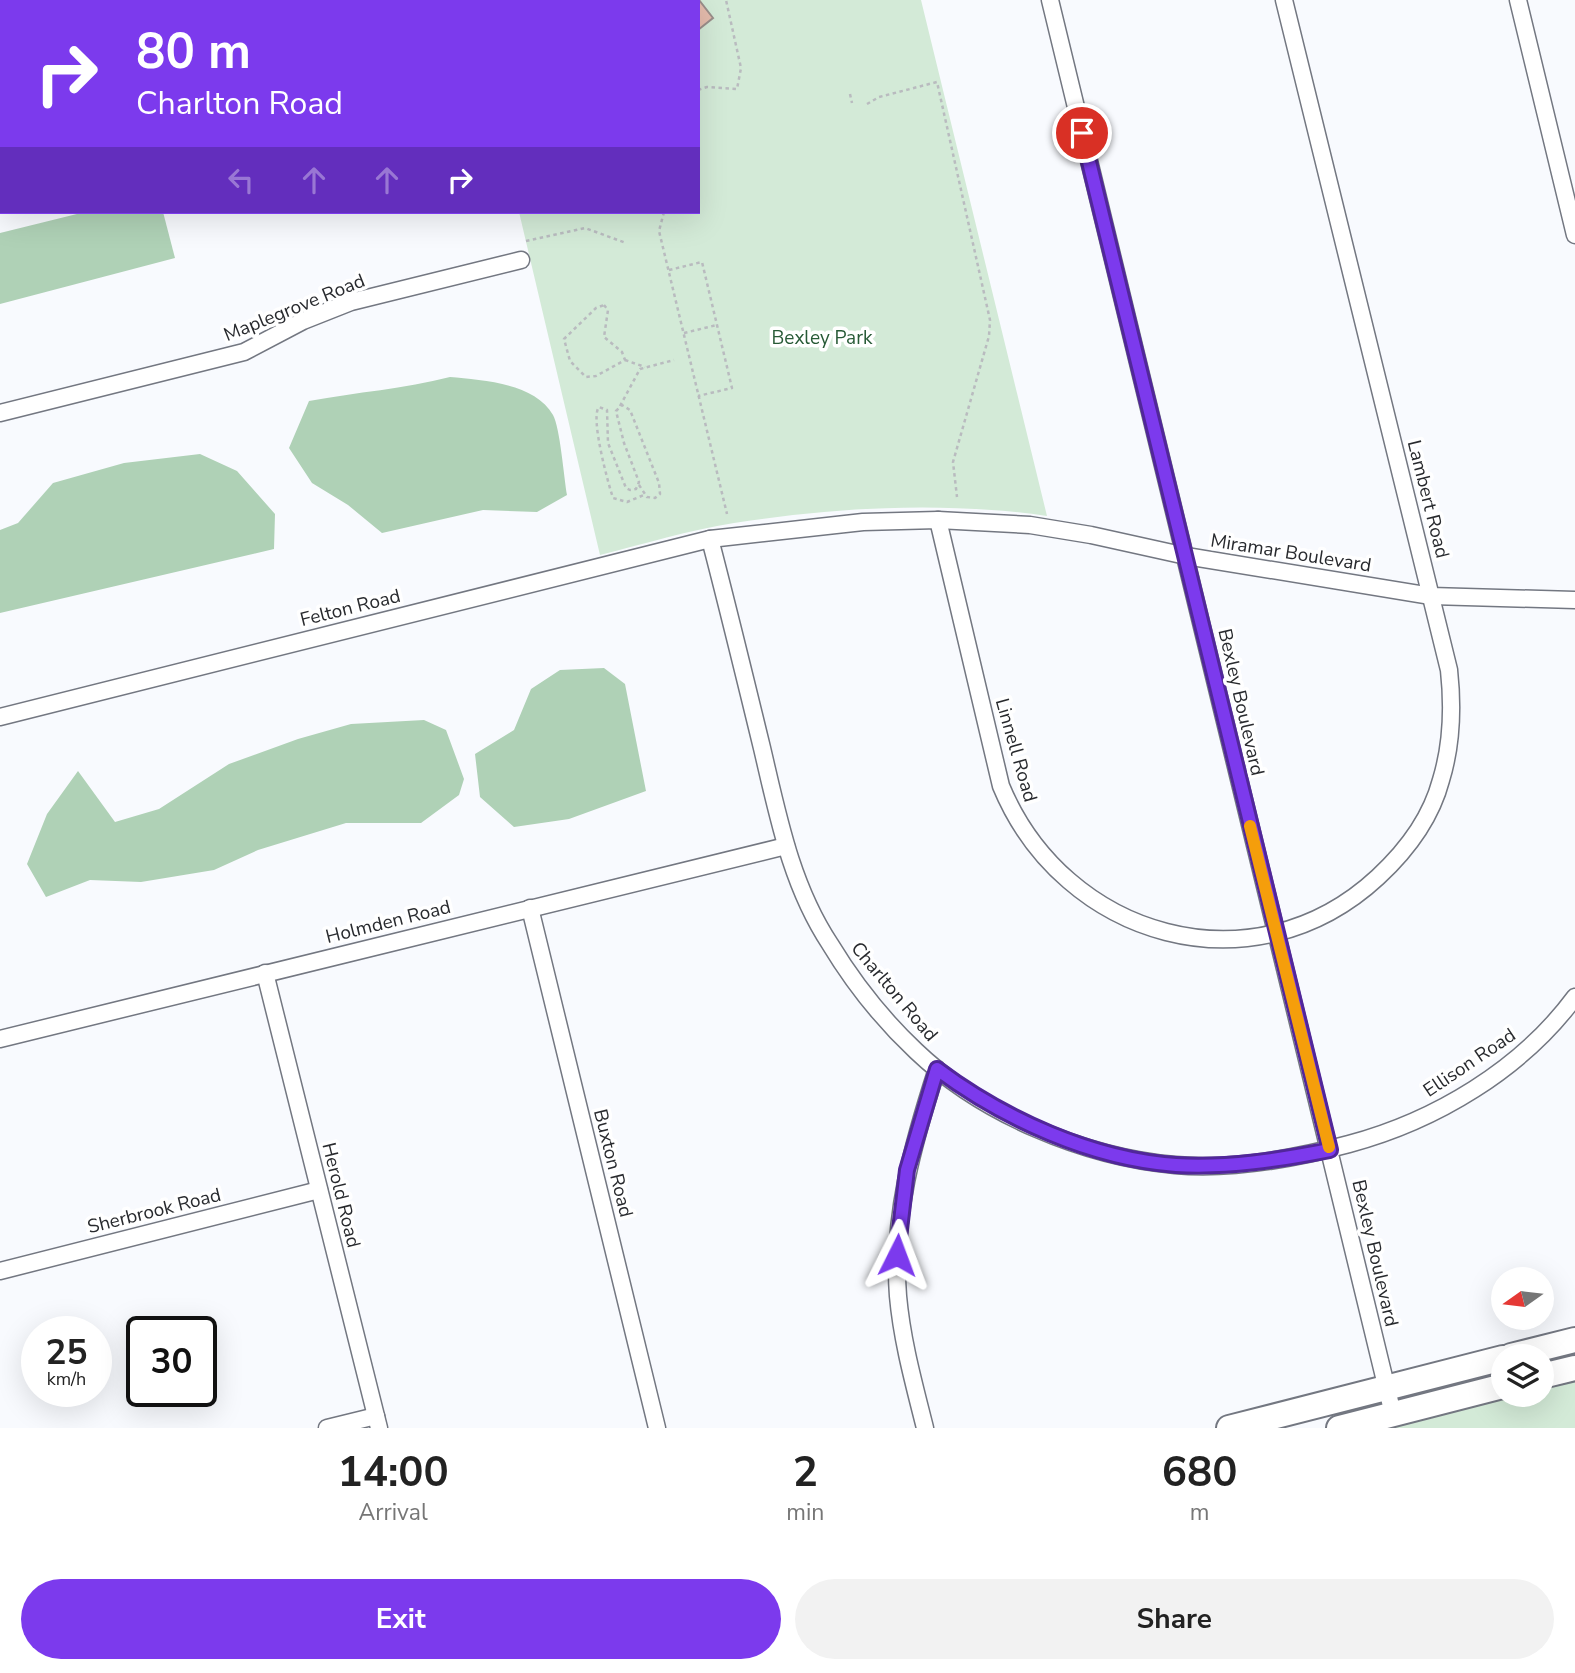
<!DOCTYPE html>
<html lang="en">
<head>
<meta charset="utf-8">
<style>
  body { margin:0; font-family:"Nunito Sans",sans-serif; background:#f2f2f2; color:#222; height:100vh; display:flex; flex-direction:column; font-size:26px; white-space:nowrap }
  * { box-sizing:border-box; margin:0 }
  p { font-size:23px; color:#767676 }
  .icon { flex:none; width:38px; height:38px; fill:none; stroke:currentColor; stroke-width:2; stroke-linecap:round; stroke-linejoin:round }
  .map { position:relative; height:1428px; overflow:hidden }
  .sheet { display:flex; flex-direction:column; background:#fff; flex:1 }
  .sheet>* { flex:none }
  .hud { position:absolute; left:0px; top:0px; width:700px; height:214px; box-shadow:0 7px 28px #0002; background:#7c3aed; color:#fff; overflow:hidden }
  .needle { width:46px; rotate:256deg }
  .fabs { position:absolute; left:1491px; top:1267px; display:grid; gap:14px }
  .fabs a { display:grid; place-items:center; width:63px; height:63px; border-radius:50%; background:#fff; box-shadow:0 7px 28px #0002; font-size:35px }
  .speed { position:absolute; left:21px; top:1316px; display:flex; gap:14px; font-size:35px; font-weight:700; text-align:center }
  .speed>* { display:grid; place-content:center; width:91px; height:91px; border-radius:50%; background:#fff; box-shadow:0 7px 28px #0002; line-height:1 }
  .speed small { font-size:18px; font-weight:400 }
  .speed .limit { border:4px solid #111; border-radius:10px; background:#fff; color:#111 }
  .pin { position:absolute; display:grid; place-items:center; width:60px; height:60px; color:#fff; margin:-30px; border:4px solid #fff; border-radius:50%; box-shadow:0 2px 7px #0007 }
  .me { position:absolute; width:77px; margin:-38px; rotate:3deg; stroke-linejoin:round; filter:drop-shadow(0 0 5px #0008) }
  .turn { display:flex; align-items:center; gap:24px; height:147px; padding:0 21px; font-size:32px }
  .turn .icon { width:91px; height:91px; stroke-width:2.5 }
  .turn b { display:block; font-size:49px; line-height:60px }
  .lanes { display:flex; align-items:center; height:66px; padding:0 21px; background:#0003; justify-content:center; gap:35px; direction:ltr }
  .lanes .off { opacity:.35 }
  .eta { display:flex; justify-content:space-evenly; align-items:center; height:119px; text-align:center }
  .eta b { font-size:42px; font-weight:700; line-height:49px }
  .cta { display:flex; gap:14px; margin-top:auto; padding:14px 21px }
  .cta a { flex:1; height:80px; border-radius:42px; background:#7c3aed; color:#fff; font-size:28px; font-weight:700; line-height:80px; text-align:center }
  .cta a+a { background:#f2f2f2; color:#222 }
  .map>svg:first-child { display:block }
  .green { fill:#d3ead7 }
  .forest { fill:#afd1b6 }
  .building { fill:#e4bbac; stroke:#9a8e8a; stroke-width:2 }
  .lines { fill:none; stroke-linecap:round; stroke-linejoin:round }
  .minor-casing { stroke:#737781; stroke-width:19 }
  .primary-casing { stroke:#737781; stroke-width:28 }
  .path { stroke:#b9bbbf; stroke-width:2.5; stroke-dasharray:3.5 3.5; stroke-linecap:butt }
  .minor { stroke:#fff; stroke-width:16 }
  .primary { stroke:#fff; stroke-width:24 }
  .route-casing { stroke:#51269a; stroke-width:18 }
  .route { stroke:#7c3aed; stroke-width:12 }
  .slow { stroke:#f59e0b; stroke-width:12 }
  .labels { text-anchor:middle; stroke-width:7; stroke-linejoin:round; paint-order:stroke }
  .street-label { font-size:19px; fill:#282a2e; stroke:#fff }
  .park-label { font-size:19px; fill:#275a36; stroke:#fff }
</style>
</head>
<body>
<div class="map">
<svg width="1575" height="1428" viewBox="0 0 1575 1428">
  <rect width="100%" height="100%" fill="#f8fafe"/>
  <g class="green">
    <path d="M 469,0 L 921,0 L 1047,516 C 944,501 837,507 734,523 C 689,530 644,544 600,555 L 519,212 L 698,212 L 698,2 Z"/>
    <polygon points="1575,1368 1575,1428 1339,1428 1503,1395 1542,1395 1542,1376"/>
  </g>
  <g class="forest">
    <polygon points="85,212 163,212 175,258 0,304 0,233"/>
    <path d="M 450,377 C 482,380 535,383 553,415 C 560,427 564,478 567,495 L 537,512 L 483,510 L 382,533 L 348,505 L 312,483 L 289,448 L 309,401 C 357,392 404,389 450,377 Z"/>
    <polygon points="200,454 237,471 275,514 274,549 0,613 0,530 18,523 53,483 124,463"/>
    <polygon points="604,668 625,684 646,791 569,819 514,827 480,797 475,754 514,730 531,689 560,670"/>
    <polygon points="424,720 446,730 464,779 459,795 421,823 346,823 258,850 214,870 141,882 90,880 46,897 27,864 47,814 78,771 115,822 159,809 229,764 298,739 351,724"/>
  </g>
  <polygon class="building" points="699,0 713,18 698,30 698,0"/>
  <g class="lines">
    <g class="minor-casing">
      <g id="minor">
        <polyline points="1050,0 1393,1414"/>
        <polyline points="1518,0 1575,235"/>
        <polyline points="0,145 2,145"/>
        <polyline points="0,413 244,352 303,321 351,302 521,260"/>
        <path d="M 938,520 L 1001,786 C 1064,938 1253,993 1378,877 C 1406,851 1431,818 1441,780 C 1452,744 1453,707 1449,670 L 1284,0"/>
        <path d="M 710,539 C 728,608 745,678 762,748 C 778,816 791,885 830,944 C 853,982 883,1020 916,1051 C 982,1114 1084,1157 1175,1165 C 1233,1170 1293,1159 1349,1144 C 1435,1121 1521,1070 1575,997"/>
        <polyline points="0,717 710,539 863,522 938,520 1030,525 1091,535 1186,556 1431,596 1575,600"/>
        <polyline points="530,908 657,1428"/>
        <polyline points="265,973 379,1428"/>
        <polyline points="0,1039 786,846"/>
        <polyline points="0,1271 319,1190"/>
        <polyline points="327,1428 376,1416"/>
        <path d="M 925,1428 C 914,1384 902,1341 898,1296 C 892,1217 913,1143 937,1069"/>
      </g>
    </g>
    <g class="primary-casing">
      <g id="primary">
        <polyline points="1511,1356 1575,1340"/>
        <polyline points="1542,1376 1575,1368"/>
        <polyline points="1229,1428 1503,1358"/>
        <polyline points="1339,1428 1503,1386"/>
      </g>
    </g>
    <g class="path">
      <polyline points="554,0 555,2"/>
      <polyline points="698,90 707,87 737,89 741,68 726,0"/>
      <polyline points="850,94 852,103"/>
      <polyline points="867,104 879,97 937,82 990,320 989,336 953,462 957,497"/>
      <polyline points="664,212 659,231 727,514"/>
      <polyline points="526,241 585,228 626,243"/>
      <polyline points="669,270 702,262 732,388 698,396"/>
      <polygon points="604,305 608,310 604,337 622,352 625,360 596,376 586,377 570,361 564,339 596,308"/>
      <polyline points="684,333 717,325"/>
      <polyline points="625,360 645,367"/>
      <polyline points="620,406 640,369 674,360"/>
      <path d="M 639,485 L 647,497 L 655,498 L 660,494 L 659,483 L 630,410 L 622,405 L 616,411 L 624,443 L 639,482 L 636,489 L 630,490 L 626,488 L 608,443 L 607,410 L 599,407 C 590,417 608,483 613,498 L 627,502 L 644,495"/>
    </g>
    <use href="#minor" class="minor"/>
    <use href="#primary" class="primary"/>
  </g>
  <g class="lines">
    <g class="route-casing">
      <path id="route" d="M 897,1255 L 907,1170 L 937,1069 C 1004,1119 1092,1159 1176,1165 C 1228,1168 1279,1160 1330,1150 L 1082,133"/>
    </g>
    <use href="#route" class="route"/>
    <polyline class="slow" points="1250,826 1329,1147"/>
  </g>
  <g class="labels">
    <g class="street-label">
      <text transform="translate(294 307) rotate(-22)" y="7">Maplegrove Road</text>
      <text transform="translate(1429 499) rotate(76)" y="7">Lambert Road</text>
      <text transform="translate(1291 552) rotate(9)" y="7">Miramar Boulevard</text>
      <text transform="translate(350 607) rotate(-14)" y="7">Felton Road</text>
      <text transform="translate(1242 702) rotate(77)" y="7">Bexley Boulevard</text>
      <text transform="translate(1017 750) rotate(74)" y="7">Linnell Road</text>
      <text transform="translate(388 921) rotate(-14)" y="7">Holmden Road</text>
      <text transform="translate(895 991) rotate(50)" y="7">Charlton Road</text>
      <text transform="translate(1469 1062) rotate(-34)" y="7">Ellison Road</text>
      <text transform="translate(614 1163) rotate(76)" y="7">Buxton Road</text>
      <text transform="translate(342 1195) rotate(76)" y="7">Herold Road</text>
      <text transform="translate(154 1210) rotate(-14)" y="7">Sherbrook Road</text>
      <text transform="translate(1376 1253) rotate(77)" y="7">Bexley Boulevard</text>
    </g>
    <g class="park-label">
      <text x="822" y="344">Bexley Park</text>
    </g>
  </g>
</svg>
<div class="fabs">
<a><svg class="needle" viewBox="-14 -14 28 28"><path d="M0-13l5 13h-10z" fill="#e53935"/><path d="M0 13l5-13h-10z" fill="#767676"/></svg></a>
<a><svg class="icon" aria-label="layers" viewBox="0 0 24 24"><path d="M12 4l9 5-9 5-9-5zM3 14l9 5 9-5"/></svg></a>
</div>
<div class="speed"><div>25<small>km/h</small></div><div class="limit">30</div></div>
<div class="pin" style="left:1082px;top:133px;background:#d93025"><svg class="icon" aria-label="arrive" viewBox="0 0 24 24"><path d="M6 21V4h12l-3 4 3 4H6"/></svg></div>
<svg class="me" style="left:897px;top:1255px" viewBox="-20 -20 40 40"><path d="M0-17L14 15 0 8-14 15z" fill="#7c3aed" stroke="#fff" stroke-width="4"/></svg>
<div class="hud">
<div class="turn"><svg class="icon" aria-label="right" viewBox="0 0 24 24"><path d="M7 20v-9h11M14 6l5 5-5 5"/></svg><div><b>80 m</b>Charlton Road</div></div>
<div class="lanes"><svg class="icon off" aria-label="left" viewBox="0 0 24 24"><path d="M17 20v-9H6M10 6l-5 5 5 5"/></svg><svg class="icon off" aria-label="ahead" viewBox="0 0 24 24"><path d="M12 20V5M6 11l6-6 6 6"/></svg><svg class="icon off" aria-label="ahead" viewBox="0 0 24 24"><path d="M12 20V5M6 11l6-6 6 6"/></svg><svg class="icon" aria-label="right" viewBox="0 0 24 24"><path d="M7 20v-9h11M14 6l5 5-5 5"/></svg></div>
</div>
</div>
<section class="sheet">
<div class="eta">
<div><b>14:00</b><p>Arrival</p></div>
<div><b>2</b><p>min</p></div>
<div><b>680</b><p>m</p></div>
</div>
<div class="cta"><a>Exit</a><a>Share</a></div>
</section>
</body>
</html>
